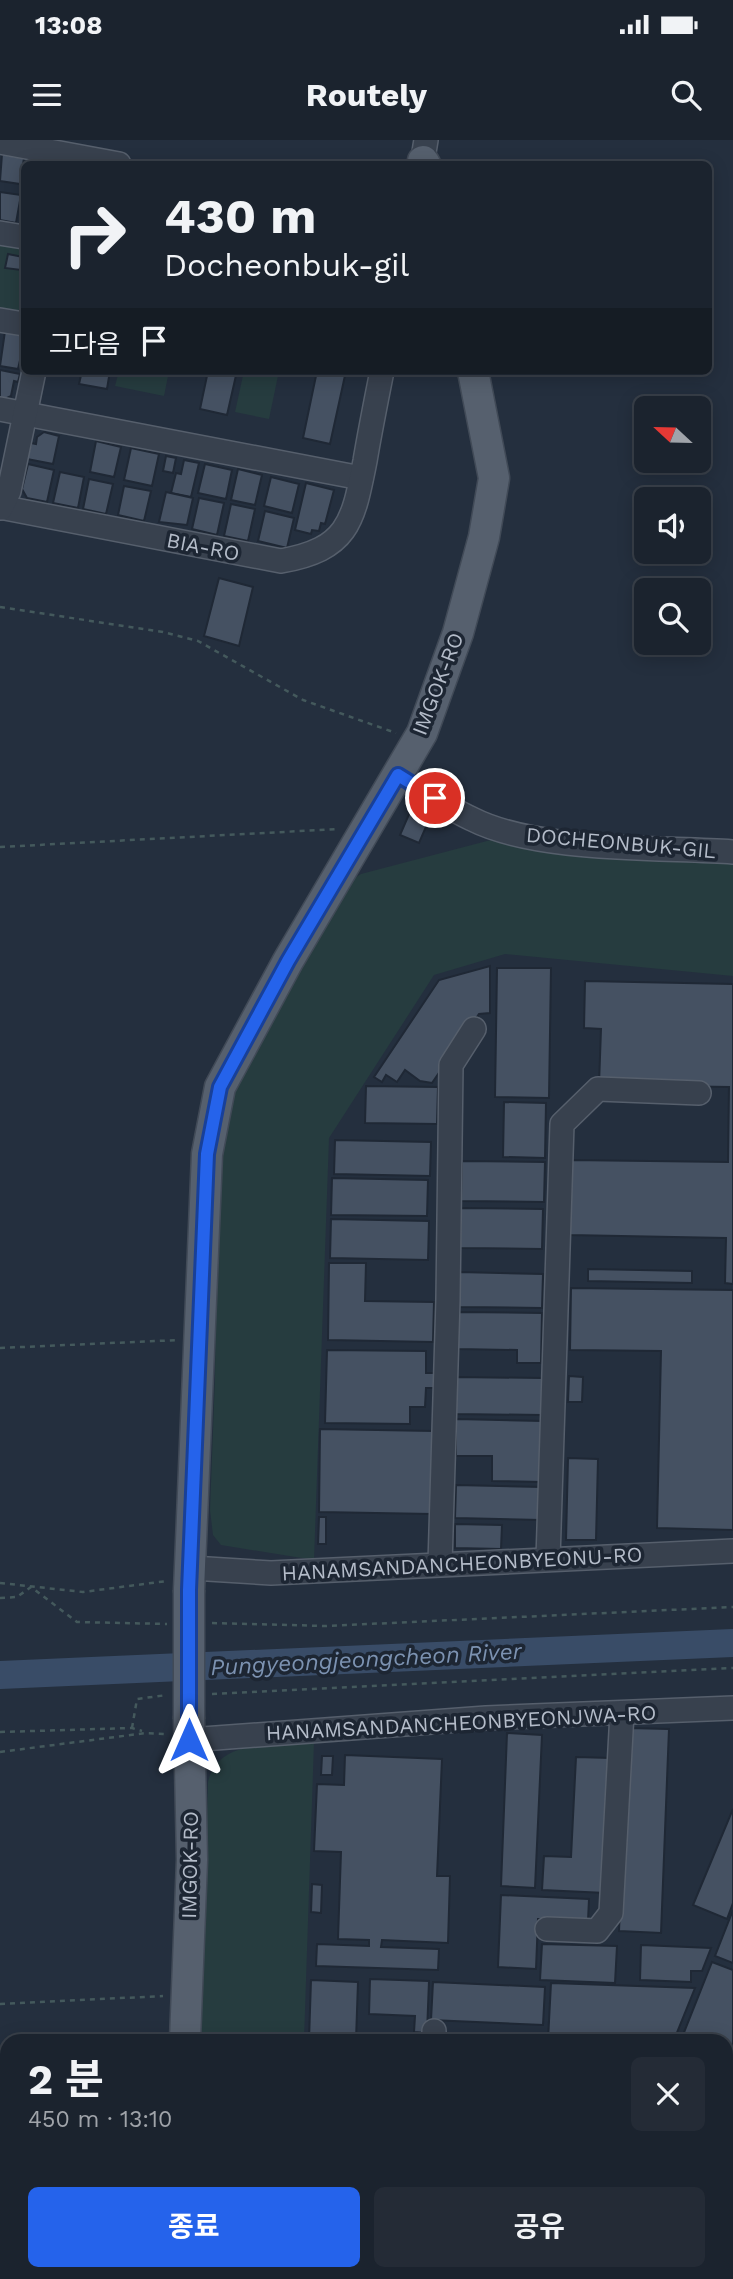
<!DOCTYPE html>
<html lang="ko">
<head>
<meta charset="utf-8">
<style>
  body { margin:0; font-family:"Work Sans","Noto Sans KR",sans-serif; background:#242b36; color:#f1f3f6; height:100vh; display:flex; flex-direction:column; font-size:26px; white-space:nowrap }
  * { box-sizing:border-box; margin:0 }
  p { font-size:23px; color:#a0a4aa }
  .icon { flex:none; width:38px; height:38px; fill:none; stroke:currentColor; stroke-width:2; stroke-linecap:round; stroke-linejoin:round }
  .map { position:relative; flex:1; overflow:hidden }
  .drawer { position:absolute; left:0px; top:1894px; width:733px; height:247px; display:flex; flex-direction:column; background:#1b232e; border-radius:21px 21px 0 0; box-shadow:0 4px 18px #0003,0 0 0 2px #39404a }
  .drawer>* { flex:none }
  .top-card { position:absolute; left:21px; top:21px; width:691px; height:214px; border-radius:10px; box-shadow:0 4px 18px #0003,0 0 0 2px #39404a; background:#1b232e; color:#f1f3f6; overflow:hidden }
  .needle { width:46px; rotate:292deg }
  .tools { position:absolute; left:634px; top:256px; display:grid; gap:14px }
  .tools a { display:grid; place-items:center; width:77px; height:77px; border-radius:10px; background:#1b232e; box-shadow:0 4px 18px #0003,0 0 0 2px #39404a; font-size:35px }
  .pin { position:absolute; display:grid; place-items:center; width:60px; height:60px; color:#fff; margin:-30px; border:4px solid #fff; border-radius:50%; box-shadow:0 2px 7px #0007 }
  .me { position:absolute; width:77px; margin:-38px; rotate:0deg; stroke-linejoin:round; filter:drop-shadow(0 0 5px #0008) }
  .turn { display:flex; align-items:center; gap:24px; height:147px; padding:0 28px; font-size:32px }
  .turn .icon { width:91px; height:91px; stroke-width:2.5 }
  .turn b { display:block; font-size:49px; line-height:60px }
  .then { display:flex; align-items:center; height:66px; padding:0 28px; background:#0003; gap:14px; font-size:26px }
  .round { display:grid; place-items:center; flex:none; width:74px; height:74px; border-radius:10px; background:#242b36 }
  .overview { display:flex; align-items:center; justify-content:space-between; height:119px; padding:0 28px }
  h1 { font-size:42px; font-weight:700; line-height:52px }
  .cta { display:flex; gap:14px; margin-top:auto; padding:14px 28px }
  .cta a { flex:1; height:80px; border-radius:10px; background:#2563eb; color:#fff; font-size:28px; font-weight:700; line-height:80px; text-align:center }
  .cta a+a { background:#242b36; color:#f1f3f6 }
  .status { display:flex; justify-content:space-between; align-items:center; height:49px; padding:0 35px; background:#1b232e; direction:ltr }
  .status svg { height:19px; fill:currentColor }
  header { display:flex; justify-content:space-between; align-items:center; height:91px; padding:0 28px; background:#1b232e; font-size:32px; font-weight:700 }
  .map>svg:first-child { display:block }
  .green { fill:#263c3f }
  .lines { fill:none; stroke-linecap:round; stroke-linejoin:round }
  .river { stroke:#394c67; stroke-width:28 }
  .building { fill:#455162; stroke:#1f2835; stroke-width:2 }
  .minor-casing { stroke:#565f6c; stroke-width:26 }
  .major-casing { stroke:#414a57; stroke-width:33 }
  .path { stroke:#44595c; stroke-width:2.5; stroke-dasharray:5 5; stroke-linecap:butt }
  .minor { stroke:#38414e; stroke-width:23 }
  .major { stroke:#56606e; stroke-width:30 }
  .major-bridge-casing { stroke:#414a57; stroke-width:33; stroke-linecap:butt }
  .major-bridge { stroke:#56606e; stroke-width:30 }
  .route-casing { stroke:#184099; stroke-width:18 }
  .route { stroke:#2563eb; stroke-width:12 }
  .labels { text-anchor:middle; stroke-width:7; stroke-linejoin:round; paint-order:stroke }
  .street-label { font-size:21px; fill:#b4bcc9; stroke:#1d2633 }
  .water-label { font-size:23px; font-style:italic; fill:#7c92b1; stroke:#1d2633 }
</style>
</head>
<body>
<div class="status"><b>13:08</b><svg viewBox="0 0 49 12"><path d="M0 12V9h3v3zM5 12V6h3v6zM10 12V3h3v9zM15 12V0h3v12zM26 1h20v11H26zM47 4h2v5h-2z"/></svg></div>
<header><svg class="icon" aria-label="menu" viewBox="0 0 24 24"><path d="M4 6h16M4 12h16M4 18h16"/></svg>Routely<svg class="icon" aria-label="search" viewBox="0 0 24 24"><circle cx="10" cy="10" r="6"/><path d="M15 15l6 6"/></svg></header>
<div class="map">
<svg width="733" height="2139" viewBox="0 0 733 2139">
  <rect width="100%" height="100%" fill="#242f3e"/>
  <g class="green">
    <polygon points="0,101 24,105 24,177 0,173"/>
    <polygon points="119,231 169,231 164,256 115,246"/>
    <polygon points="244,231 279,231 269,279 235,272"/>
    <polygon points="506,696 733,713 733,836 505,814 434,835 329,998 314,1420 221,1405 213,1395 210,1370 215,1237 217,1059 229,955 347,743 361,734"/>
    <path d="M 282,1602 L 314,1602 L 304,1900 L 201,1900 L 208,1642 C 217,1606 250,1608 282,1602 Z"/>
  </g>
  <g class="lines">
    <polyline class="river" points="0,1535 733,1503"/>
  </g>
  <g class="building">
    <polygon points="2,14 24,18 20,44 0,41"/>
    <polygon points="0,52 21,55 16,83 0,80"/>
    <polygon points="8,114 23,117 21,130 5,128"/>
    <polygon points="5,191 20,194 24,203 18,229 0,226"/>
    <polygon points="0,230 20,234 18,242 14,241 11,256 5,259 0,258"/>
    <polygon points="82,231 110,231 107,249 79,244"/>
    <polygon points="208,231 237,231 227,275 200,269"/>
    <polygon points="317,231 346,231 330,304 303,298"/>
    <polygon points="44,292 59,296 53,324 27,319 31,303 36,304 37,297"/>
    <polygon points="96,301 121,307 114,337 90,332"/>
    <polygon points="131,308 159,314 152,346 124,340"/>
    <polygon points="166,316 176,318 173,333 163,331"/>
    <polygon points="184,320 199,323 191,357 171,353 176,333 181,334"/>
    <polygon points="28,324 54,330 47,362 27,358 22,349"/>
    <polygon points="205,324 232,330 226,359 198,353"/>
    <polygon points="238,329 262,335 255,365 231,360"/>
    <polygon points="60,332 84,337 78,368 53,363"/>
    <polygon points="271,337 299,344 292,373 264,366"/>
    <polygon points="89,339 113,344 106,374 83,369"/>
    <polygon points="306,343 334,350 325,384 321,383 319,391 312,390 311,394 295,390"/>
    <polygon points="124,346 151,351 144,381 118,375"/>
    <polygon points="166,352 193,358 187,385 159,382"/>
    <polygon points="199,358 224,363 217,395 192,389"/>
    <polygon points="231,364 255,369 248,401 224,396"/>
    <polygon points="265,371 294,378 287,408 258,401"/>
    <polygon points="219,438 253,447 239,506 204,496"/>
    <polygon points="413,665 432,673 419,703 400,695"/>
    <polygon points="490,826 490,873 479,874 432,943 420,941 405,930 397,942 386,935 382,942 374,937 439,840"/>
    <polygon points="497,828 551,828 549,958 495,957"/>
    <polygon points="585,841 733,844 733,1144 725,1143 726,1098 568,1095 569,1020 728,1022 729,947 599,945 601,889 584,888"/>
    <polygon points="366,946 438,947 437,984 365,983"/>
    <polygon points="504,962 546,963 545,1018 503,1017"/>
    <polygon points="335,1000 431,1002 430,1036 334,1034"/>
    <polygon points="462,1021 545,1022 544,1062 461,1061"/>
    <polygon points="332,1038 428,1040 427,1076 331,1075"/>
    <polygon points="461,1068 543,1069 542,1109 460,1108"/>
    <polygon points="331,1079 429,1081 428,1120 330,1118"/>
    <polygon points="329,1123 366,1123 365,1161 434,1162 433,1202 328,1200"/>
    <polygon points="588,1129 692,1131 692,1143 588,1141"/>
    <polygon points="459,1132 543,1134 542,1168 458,1167"/>
    <polygon points="571,1148 733,1150 733,1390 657,1388 661,1211 570,1210"/>
    <polygon points="458,1172 542,1173 541,1223 517,1223 517,1210 457,1209"/>
    <polygon points="327,1210 426,1211 426,1233 435,1233 434,1248 426,1248 425,1267 410,1267 410,1284 325,1283"/>
    <polygon points="569,1236 583,1237 582,1262 568,1262"/>
    <polygon points="456,1237 542,1238 542,1275 455,1274"/>
    <polygon points="456,1279 543,1281 542,1342 492,1341 492,1316 456,1316"/>
    <polygon points="320,1289 434,1291 432,1374 319,1372"/>
    <polygon points="568,1318 598,1319 596,1400 566,1400"/>
    <polygon points="456,1345 542,1347 541,1380 455,1378"/>
    <polygon points="319,1377 326,1377 326,1404 318,1404"/>
    <polygon points="455,1384 502,1385 501,1409 455,1408"/>
    <polygon points="628,1588 669,1589 661,1793 619,1791"/>
    <polygon points="507,1593 542,1595 535,1748 501,1746"/>
    <polygon points="345,1615 442,1619 437,1736 450,1736 448,1803 382,1800 381,1807 439,1809 438,1830 316,1826 317,1804 369,1806 369,1800 338,1799 341,1712 314,1711 317,1644 344,1645"/>
    <polygon points="322,1616 333,1616 332,1635 321,1635"/>
    <polygon points="576,1617 611,1618 606,1753 542,1750 544,1716 571,1717"/>
    <polygon points="733,1669 733,1763 727,1779 693,1765"/>
    <polygon points="312,1744 322,1745 321,1773 311,1772"/>
    <polygon points="501,1755 589,1759 588,1781 538,1779 536,1829 498,1827"/>
    <polygon points="733,1770 733,1823 715,1816"/>
    <polygon points="542,1804 617,1806 615,1843 540,1840"/>
    <polygon points="641,1805 711,1808 702,1831 691,1831 691,1842 640,1840"/>
    <polygon points="712,1822 733,1830 733,1925 726,1922 726,1900 681,1900"/>
    <polygon points="370,1839 429,1841 427,1893 414,1892 415,1876 369,1874"/>
    <polygon points="311,1840 358,1842 356,1900 309,1900"/>
    <polygon points="433,1842 545,1847 543,1885 431,1880"/>
    <polygon points="551,1843 695,1848 674,1900 548,1900"/>
    <polygon points="726,1937 733,1939 733,1999 726,2016"/>
    <polygon points="726,2043 733,2045 733,2093 726,2091"/>
    <polygon points="726,2125 733,2127 733,2139 712,2133 726,2133"/>
  </g>
  <g class="lines">
    <g class="minor-casing">
      <g id="minor">
        <polyline points="0,2 119,24"/>
        <polyline points="422,24 426,0"/>
        <polyline points="0,93 24,97"/>
        <polyline points="0,180 24,184"/>
        <polyline points="0,269 361,338"/>
        <path d="M 0,367 L 281,421 C 349,409 353,381 365,321 C 370,291 376,261 382,231"/>
        <polyline points="1,368 9,351 34,231"/>
        <path d="M 398,635 C 422,650 446,667 472,679 C 537,712 659,707 733,712"/>
        <polyline points="548,1419 562,984 598,949 699,953"/>
        <polyline points="440,1424 448,1159 451,925 474,889"/>
        <polyline points="192,1428 271,1433 733,1411"/>
        <polyline points="189,1600 486,1578 733,1568"/>
        <polyline points="547,1789 597,1791 611,1773 622,1573"/>
        <polyline points="434,1900 434,1891"/>
        <polyline points="633,2133 656,2139"/>
      </g>
    </g>
    <g class="major-casing">
      <g id="major">
        <polyline points="423,21 425,24"/>
        <polyline points="189,1450 207,1014 220,947 288,821 422,593 458,493 484,397 494,338 473,231"/>
        <polyline points="185,1900 192,1720 189,1579"/>
        <polyline points="177,2139 177,2133"/>
      </g>
    </g>
    <g class="path">
      <polyline points="0,467 163,492 198,501 303,560 396,593"/>
      <polyline points="0,707 339,689"/>
      <polyline points="0,1208 179,1200"/>
      <polyline points="0,1443 83,1452 167,1441"/>
      <polyline points="0,1458 17,1457 31,1447 77,1482 167,1484"/>
      <polyline points="212,1483 326,1486 733,1467"/>
      <polyline points="212,1554 733,1528"/>
      <polyline points="132,1588 137,1559 167,1555"/>
      <polyline points="0,1592 132,1588 142,1591"/>
      <polyline points="0,1612 146,1593 166,1594"/>
      <polyline points="0,1864 163,1856"/>
    </g>
    <use href="#minor" class="minor"/>
    <use href="#major" class="major"/>
    <g class="major-bridge-casing">
      <polyline id="major-bridge" points="189,1450 189,1579"/>
    </g>
    <use href="#major-bridge" class="major-bridge"/>
  </g>
  <g class="lines">
    <g class="route-casing">
      <polyline id="route" points="189,1600 189,1450 207,1014 220,947 288,821 398,635 435,658"/>
    </g>
    <use href="#route" class="route"/>
  </g>
  <g class="labels">
    <g class="street-label">
      <text transform="translate(203 407) rotate(11)" y="7">BIA-RO</text>
      <text transform="translate(438 544) rotate(-69)" y="7">IMGOK-RO</text>
      <text transform="translate(621 703) rotate(5)" y="7">DOCHEONBUK-GIL</text>
      <text transform="translate(462 1424) rotate(-3)" y="7">HANAMSANDANCHEONBYEONU-RO</text>
      <text transform="translate(461 1583) rotate(-3)" y="7">HANAMSANDANCHEONBYEONJWA-RO</text>
      <text transform="translate(190 1725) rotate(-89)" y="7">IMGOK-RO</text>
    </g>
    <g class="water-label">
      <text transform="translate(366 1519) rotate(-3)" y="8">Pungyeongjeongcheon River</text>
    </g>
  </g>
</svg>
<div class="tools">
<a><svg class="needle" viewBox="-14 -14 28 28"><path d="M0-13l5 13h-10z" fill="#e53935"/><path d="M0 13l5-13h-10z" fill="#a0a4aa"/></svg></a>
<a><svg class="icon" aria-label="sound" viewBox="0 0 24 24"><path d="M4 9h4l5-4v14l-5-4H4zM17 9q2 3 0 6"/></svg></a>
<a><svg class="icon" aria-label="search" viewBox="0 0 24 24"><circle cx="10" cy="10" r="6"/><path d="M15 15l6 6"/></svg></a>
</div>
<div class="pin" style="left:435px;top:658px;background:#d93025"><svg class="icon" aria-label="arrive" viewBox="0 0 24 24"><path d="M6 21V4h12l-3 4 3 4H6"/></svg></div>
<svg class="me" style="left:189px;top:1600px" viewBox="-20 -20 40 40"><path d="M0-17L14 15 0 8-14 15z" fill="#2563eb" stroke="#fff" stroke-width="4"/></svg>
<div class="top-card">
<div class="turn"><svg class="icon" aria-label="right" viewBox="0 0 24 24"><path d="M7 20v-9h11M14 6l5 5-5 5"/></svg><div><b>430 m</b>Docheonbuk-gil</div></div>
<div class="then">그다음<svg class="icon" aria-label="arrive" viewBox="0 0 24 24"><path d="M6 21V4h12l-3 4 3 4H6"/></svg></div>
</div>
<section class="drawer">
<div class="overview"><div><h1>2 분</h1><p>450 m · 13:10</p></div><a class="round"><svg class="icon" aria-label="close" viewBox="0 0 24 24"><path d="M6 6l12 12M18 6L6 18"/></svg></a></div>
<div class="cta"><a>종료</a><a>공유</a></div>
</section>
</div>
</body>
</html>
